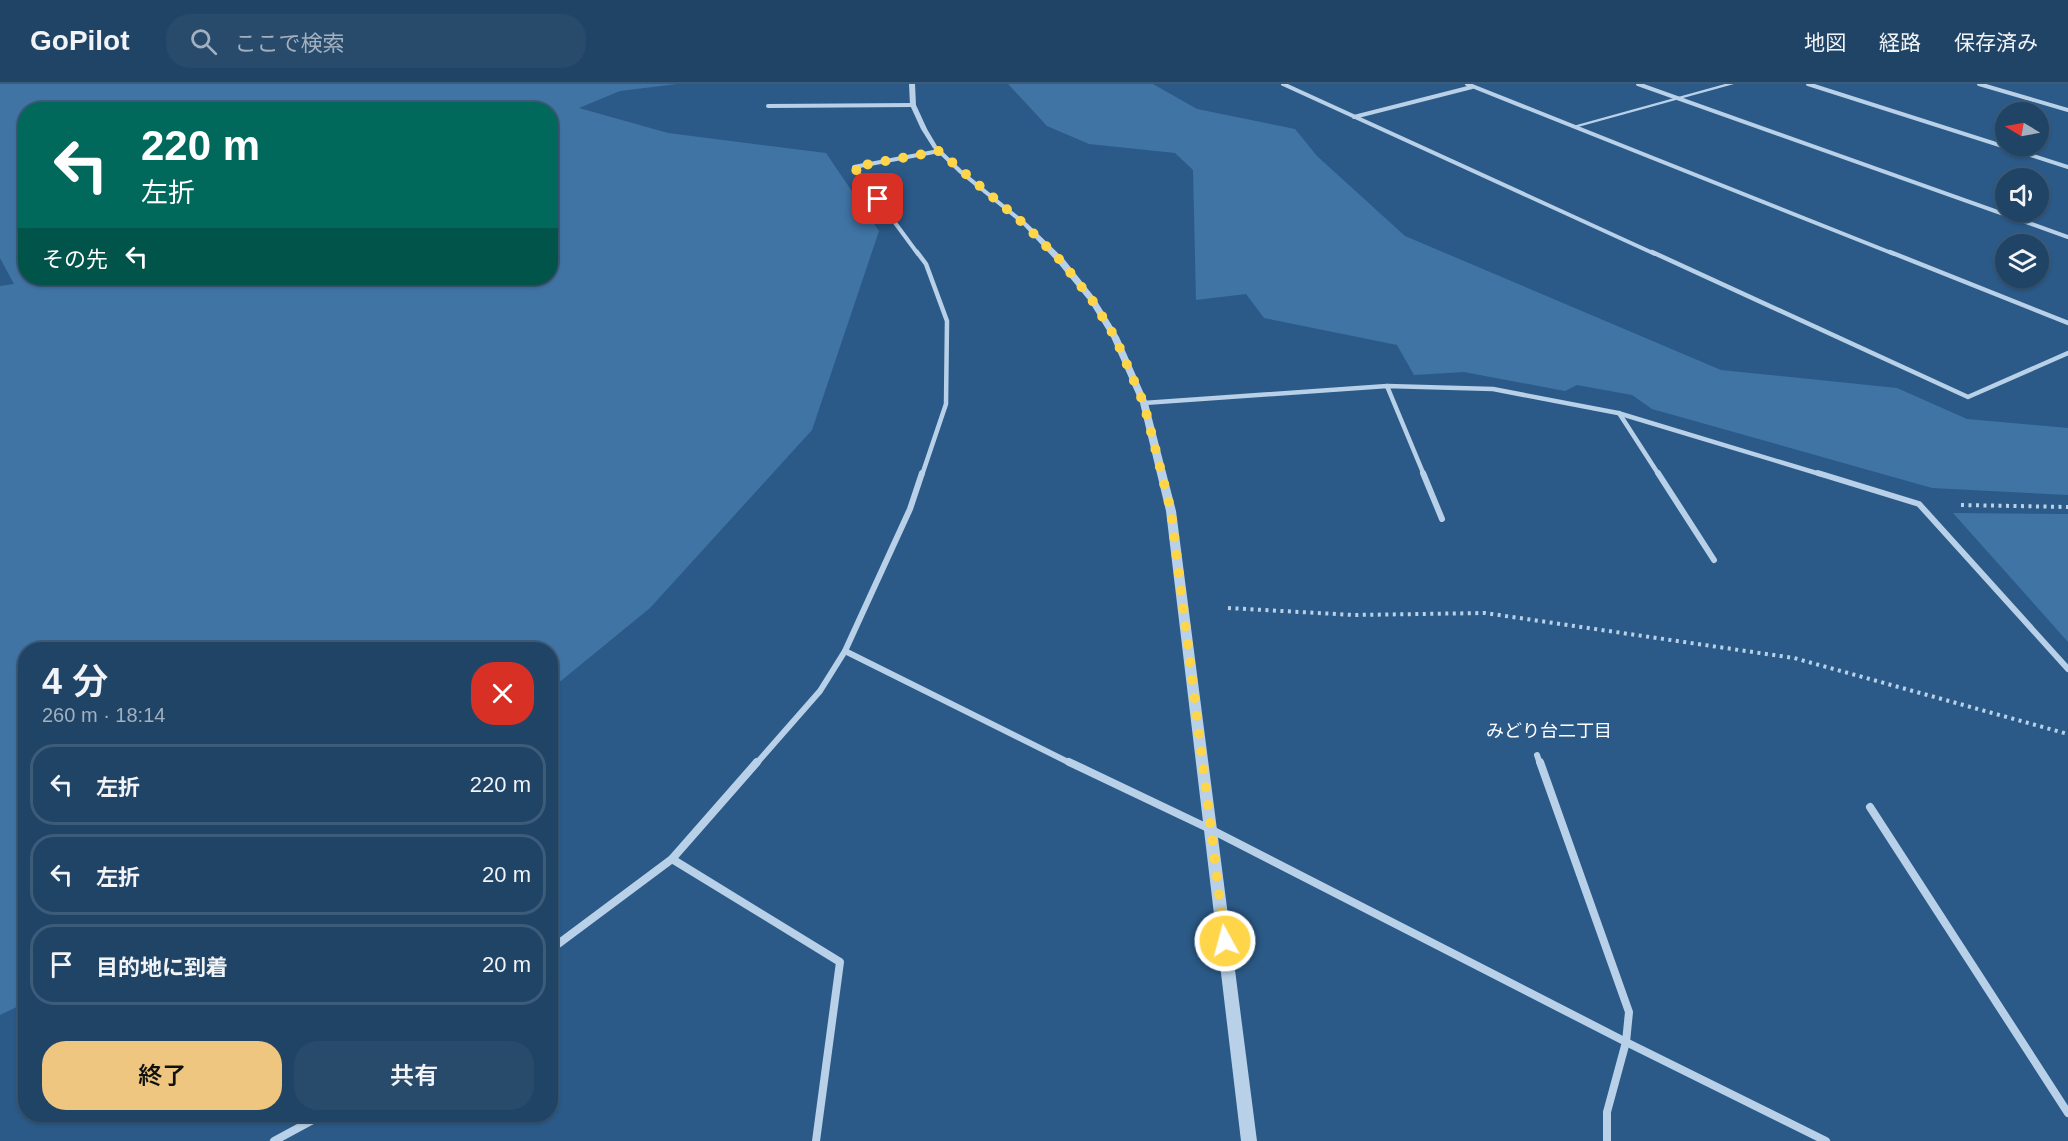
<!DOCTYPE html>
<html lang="ja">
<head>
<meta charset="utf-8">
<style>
  body { margin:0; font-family:Helvetica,"Noto Sans JP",sans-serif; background:#284b6c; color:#f1f3f6; height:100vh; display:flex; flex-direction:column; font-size:22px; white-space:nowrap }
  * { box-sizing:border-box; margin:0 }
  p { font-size:20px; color:#a2b0bf }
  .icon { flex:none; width:33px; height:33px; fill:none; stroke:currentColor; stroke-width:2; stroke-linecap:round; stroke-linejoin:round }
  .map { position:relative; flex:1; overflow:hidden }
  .details { position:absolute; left:18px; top:558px; width:540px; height:480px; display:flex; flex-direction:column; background:#204466; border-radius:24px; box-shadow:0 2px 4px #0004,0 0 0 2px #3d5c7a }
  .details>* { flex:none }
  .banner { position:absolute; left:18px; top:18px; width:540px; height:183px; border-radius:24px; box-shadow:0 2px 4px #0004,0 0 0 2px #3d5c7a; background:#00695c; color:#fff; overflow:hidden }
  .needle { width:39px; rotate:280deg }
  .tools { position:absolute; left:1995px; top:18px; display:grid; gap:12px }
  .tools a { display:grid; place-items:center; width:54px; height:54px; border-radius:50%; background:#204466; box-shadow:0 2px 4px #0004,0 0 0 2px #3d5c7a; font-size:30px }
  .pin { position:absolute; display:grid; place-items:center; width:51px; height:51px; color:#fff; margin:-26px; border-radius:12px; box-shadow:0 3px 9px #0006 }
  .me { position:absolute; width:66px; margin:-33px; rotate:353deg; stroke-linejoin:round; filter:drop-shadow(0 0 4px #0008) }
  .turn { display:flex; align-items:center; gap:21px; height:126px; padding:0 24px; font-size:27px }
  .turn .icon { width:78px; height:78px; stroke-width:2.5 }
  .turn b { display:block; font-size:42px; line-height:51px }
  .then { display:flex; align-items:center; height:57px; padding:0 24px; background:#0003; gap:12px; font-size:22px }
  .round { display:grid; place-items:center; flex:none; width:63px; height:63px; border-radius:24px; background:#284b6c }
  .summary { display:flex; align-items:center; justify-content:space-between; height:102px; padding:0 24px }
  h1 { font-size:36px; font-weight:600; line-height:45px }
  .cta { display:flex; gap:12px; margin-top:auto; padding:12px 24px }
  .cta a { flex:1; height:69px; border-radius:24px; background:#eec680; color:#111; font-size:24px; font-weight:600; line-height:69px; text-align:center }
  .cta a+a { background:#284b6c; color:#f1f3f6 }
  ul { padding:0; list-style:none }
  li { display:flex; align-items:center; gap:18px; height:81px; margin:0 12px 9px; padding:0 12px; border:3px solid #3d5c7a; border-radius:24px }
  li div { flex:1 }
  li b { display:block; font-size:22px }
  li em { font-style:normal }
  header { display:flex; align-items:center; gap:36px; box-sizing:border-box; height:84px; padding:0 30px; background:#204466; border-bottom:2px solid #3d5c7a }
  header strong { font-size:28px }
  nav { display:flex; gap:33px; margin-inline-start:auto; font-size:21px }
  .search { width:420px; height:54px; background:#284b6c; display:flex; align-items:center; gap:15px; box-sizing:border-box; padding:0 21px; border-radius:24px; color:#a2b0bf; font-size:22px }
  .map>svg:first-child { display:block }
  .green { fill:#4074a4; fill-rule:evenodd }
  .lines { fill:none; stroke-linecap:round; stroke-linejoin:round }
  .path { stroke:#b8d1e8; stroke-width:4; stroke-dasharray:3 4.5; stroke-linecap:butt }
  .minor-far3 { stroke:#b8d1e8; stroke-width:4 }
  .minor-far2 { stroke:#b8d1e8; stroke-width:4.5 }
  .minor-far1 { stroke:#b8d1e8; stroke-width:6 }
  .minor { stroke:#b8d1e8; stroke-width:8 }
  .tertiary { fill:#b8d1e8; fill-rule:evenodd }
  .route { stroke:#ffd54a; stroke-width:10; stroke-dasharray:0 18 }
  .labels { text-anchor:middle; stroke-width:4.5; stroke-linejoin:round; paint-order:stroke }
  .neighbourhood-label { font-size:18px; fill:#fff; stroke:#2b5a88 }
</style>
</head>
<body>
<header>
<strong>GoPilot</strong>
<div class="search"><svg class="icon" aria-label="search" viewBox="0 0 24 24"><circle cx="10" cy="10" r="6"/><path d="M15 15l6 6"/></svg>ここで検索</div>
<nav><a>地図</a><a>経路</a><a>保存済み</a></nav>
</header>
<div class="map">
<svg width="2068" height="1057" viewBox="0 0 2068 1057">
  <rect width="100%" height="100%" fill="#2b5a88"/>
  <g class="green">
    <path d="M 0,0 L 677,0 L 620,7 L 579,24 L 668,49 L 826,69 L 879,147 L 812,346 L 650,524 L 551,605 L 550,566 L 26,566 L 25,919 L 0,931 L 0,202 L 14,200 L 0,174 ZM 26,26 L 550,26 L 550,194 L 26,194 Z"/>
    <polygon points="1008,0 1153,0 1197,25 1295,45 1317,72 1405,152 1721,286 1897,304 1967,335 2068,344 2068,411 1932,404 1652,325 1632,311 1577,301 1565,307 1464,288 1414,291 1397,261 1264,234 1246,210 1196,216 1193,86 1175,69 1089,60 1047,42"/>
    <polygon points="1953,429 2068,430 2068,558"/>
  </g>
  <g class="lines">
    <g class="path">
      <polyline points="1961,421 2068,423"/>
      <polyline points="1228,524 1354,531 1485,529 1794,574 2068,650"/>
    </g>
    <g class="minor-far3">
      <polyline points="1283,0 1655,170"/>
      <polyline points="1467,0 1894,170"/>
      <polyline points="1638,0 2068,153"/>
      <polyline points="1808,0 2068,83"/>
      <polyline points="1979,0 2068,26"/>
      <polyline points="768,22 913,21"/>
      <polyline points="1354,33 1472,3"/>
      <polyline points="918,170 854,83 939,67"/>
    </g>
    <g class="minor-far2">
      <polyline points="917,168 926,180 947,237 946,320 922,391"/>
      <polyline points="1652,168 1968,313 2068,269"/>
      <polyline points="1890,168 2068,239"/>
      <polyline points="1387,302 1424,391"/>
      <polyline points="1144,319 1387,302 1493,305 1618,329 1823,391"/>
      <polyline points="1619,329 1659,391"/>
    </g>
    <g class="minor-far1">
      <polyline points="1423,389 1442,435"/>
      <polyline points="1658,389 1714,476"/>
      <polyline points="1818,389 1919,420 2068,585"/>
      <polyline points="845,567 910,425 922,389"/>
      <polyline points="1537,671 1540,680"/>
      <polyline points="756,680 820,607 845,567 1072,680"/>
    </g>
    <g class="minor">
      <polyline points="1069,678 1212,746 1626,958 1826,1057"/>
      <polyline points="1540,678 1629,928 1626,958 1607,1028 1607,1057"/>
      <polyline points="1870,723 2068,1029"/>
      <polyline points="672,775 840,878 816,1057"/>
      <polyline points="550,866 672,775 757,678"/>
      <polyline points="274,1057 324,1030"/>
    </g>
    <g class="tertiary">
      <polygon points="909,0 915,0 916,21 927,45 937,62 963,87 1027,139 1064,175 1095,214 1119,253 1148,319 1176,427 1257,1057 1241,1057 1166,427 1140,319 1111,253 1089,217 1058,179 1023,141 959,89 933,64 921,45 910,21"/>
      <polygon points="1725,0 1734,0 1578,43 1573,42"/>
    </g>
  </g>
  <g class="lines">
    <polyline class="route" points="878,115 854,83 939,67 1024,140 1061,177 1092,216 1115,253 1144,320 1171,427 1225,857"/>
  </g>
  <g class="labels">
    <g class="neighbourhood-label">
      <text x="1549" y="653">みどり台二丁目</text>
    </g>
  </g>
</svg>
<div class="tools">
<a><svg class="needle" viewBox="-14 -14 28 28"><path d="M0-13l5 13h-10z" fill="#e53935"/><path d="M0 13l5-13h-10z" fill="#a2b0bf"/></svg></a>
<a><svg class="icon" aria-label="sound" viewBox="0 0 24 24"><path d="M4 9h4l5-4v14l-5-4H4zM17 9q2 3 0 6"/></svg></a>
<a><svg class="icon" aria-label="layers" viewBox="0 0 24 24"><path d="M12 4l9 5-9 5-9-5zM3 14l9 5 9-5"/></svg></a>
</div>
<div class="pin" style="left:878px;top:115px;background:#d93025"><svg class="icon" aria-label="arrive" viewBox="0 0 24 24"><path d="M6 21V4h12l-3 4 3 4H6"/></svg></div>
<svg class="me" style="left:1225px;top:857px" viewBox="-20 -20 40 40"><circle r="17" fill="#ffd54a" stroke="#fff" stroke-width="3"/><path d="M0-11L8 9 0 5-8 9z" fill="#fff"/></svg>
<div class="banner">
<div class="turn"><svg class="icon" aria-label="left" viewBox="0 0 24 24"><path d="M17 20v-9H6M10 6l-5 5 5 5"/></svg><div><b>220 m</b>左折</div></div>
<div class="then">その先<svg class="icon" aria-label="left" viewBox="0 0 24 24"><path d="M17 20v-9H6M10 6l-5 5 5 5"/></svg></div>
</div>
<section class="details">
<div class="summary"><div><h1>4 分</h1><p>260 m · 18:14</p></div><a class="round" style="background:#d93025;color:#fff"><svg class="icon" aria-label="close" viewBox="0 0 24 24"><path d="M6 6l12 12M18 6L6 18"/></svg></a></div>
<ul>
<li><svg class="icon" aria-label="left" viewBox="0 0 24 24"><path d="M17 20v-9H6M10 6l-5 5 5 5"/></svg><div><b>左折</b></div><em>220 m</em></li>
<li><svg class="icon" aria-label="left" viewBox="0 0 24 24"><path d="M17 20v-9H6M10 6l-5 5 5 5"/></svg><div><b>左折</b></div><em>20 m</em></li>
<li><svg class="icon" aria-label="arrive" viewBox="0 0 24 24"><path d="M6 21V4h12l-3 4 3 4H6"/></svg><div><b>目的地に到着</b></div><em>20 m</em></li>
</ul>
<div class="cta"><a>終了</a><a>共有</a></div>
</section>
</div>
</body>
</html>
